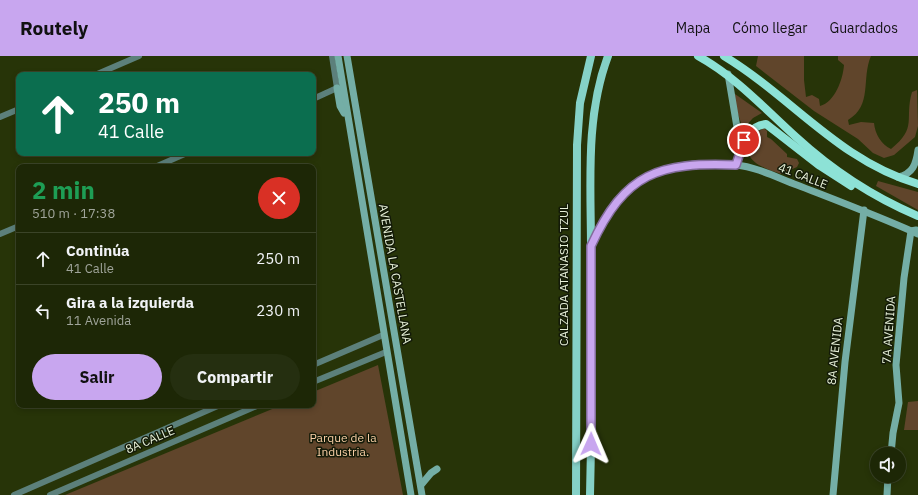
<!DOCTYPE html>
<html lang="es">
<head>
<meta charset="utf-8">
<style>
  body { margin:0; font-family:"IBM Plex Sans",sans-serif; background:#252f10; color:#f1f3f6; height:100vh; display:flex; flex-direction:column; font-size:15px; white-space:nowrap }
  * { box-sizing:border-box; margin:0 }
  p { font-size:13px; color:#a0a59b }
  .icon { flex:none; width:22px; height:22px; fill:none; stroke:currentColor; stroke-width:2; stroke-linecap:round; stroke-linejoin:round }
  .map { position:relative; flex:1; overflow:hidden }
  .sheet { position:absolute; left:16px; top:108px; width:300px; height:244px; display:flex; flex-direction:column; background:#1d2706; border-radius:8px; box-shadow:0 2px 6px #0003,0 0 0 1px #3b4428 }
  .sheet>* { flex:none }
  .banner { position:absolute; left:16px; top:16px; width:300px; height:84px; border-radius:8px; box-shadow:0 2px 6px #0003,0 0 0 1px #3b4428; background:#0b6e4f; color:#fff; overflow:hidden }
  .tools { position:absolute; left:870px; top:391px; display:grid; gap:8px }
  .tools a { display:grid; place-items:center; width:36px; height:36px; border-radius:50%; background:#1d2706; box-shadow:0 2px 6px #0003,0 0 0 1px #3b4428; font-size:20px }
  .pin { position:absolute; display:grid; place-items:center; width:34px; height:34px; color:#fff; margin:-17px; border:2px solid #fff; border-radius:50%; box-shadow:0 1px 4px #0007 }
  .me { position:absolute; width:44px; margin:-22px; rotate:1deg; stroke-linejoin:round; filter:drop-shadow(0 0 3px #0008) }
  .turn { display:flex; align-items:center; gap:14px; height:84px; padding:0 16px; font-size:18px }
  .turn .icon { width:52px; height:52px; stroke-width:2.5 }
  .turn b { display:block; font-size:28px; line-height:34px }
  .round { display:grid; place-items:center; flex:none; width:42px; height:42px; border-radius:21px; background:#252f10 }
  .summary { display:flex; align-items:center; justify-content:space-between; height:68px; padding:0 16px }
  h1 { font-size:24px; font-weight:800; line-height:30px; color:#1e9e55 }
  .button { display:flex; gap:8px; margin-top:auto; padding:8px 16px }
  .button a { flex:1; height:46px; border-radius:24px; background:#c8a6ef; color:#111; font-size:16px; font-weight:800; line-height:46px; text-align:center }
  .button a+a { background:#252f10; color:#f1f3f6 }
  ul { padding:0; list-style:none }
  li { display:flex; align-items:center; gap:12px; height:52px; padding:0 16px; border-top:1px solid #3b4428 }
  li div { flex:1 }
  li b { display:block; font-size:15px }
  li em { font-style:normal }
  header { display:flex; align-items:center; gap:24px; box-sizing:border-box; height:56px; padding:0 20px; background:#c8a6ef; color:#111 }
  header strong { font-size:19px }
  nav { display:flex; gap:22px; margin-inline-start:auto; font-size:14px }
  .map>svg:first-child { display:block }
  .green { fill:#60452b }
  .lines { fill:none; stroke-linecap:round; stroke-linejoin:round }
  .tertiary { stroke:#5c807b; stroke-width:6 }
  .secondary { stroke:#74aea6; stroke-width:7 }
  .primary { stroke:#85d1c7; stroke-width:8 }
  .trunk { stroke:#8de2d6; stroke-width:8 }
  .route-casing { stroke:#826c9b; stroke-width:10 }
  .route { stroke:#c8a6ef; stroke-width:7 }
  .labels { text-anchor:middle; stroke-width:3; stroke-linejoin:round; paint-order:stroke }
  .street-label { font-size:12px; fill:#e7f1d8; stroke:#131a08 }
  .park-label { font-size:12px; fill:#facfa6; stroke:#131a08 }
</style>
</head>
<body>
<header>
<strong>Routely</strong>
<nav><a>Mapa</a><a>Cómo llegar</a><a>Guardados</a></nav>
</header>
<div class="map">
<svg width="918" height="439" viewBox="0 0 918 439">
  <rect width="100%" height="100%" fill="#273408"/>
  <g class="green">
    <path d="M 758,0 L 804,0 L 804,24 L 806,41 L 812,39 L 819,43 L 820,50 C 835,46 843,23 844,9 L 838,4 L 838,0 L 871,0 C 861,23 873,49 848,64 L 849,69 L 861,66 L 874,67 C 875,78 881,88 891,93 C 918,71 904,64 912,36 L 917,34 L 918,70 L 915,81 L 894,99 L 884,102 L 873,97 L 858,83 L 814,55 L 756,10 Z"/>
    <polygon points="735,38 762,57 753,62 743,73 735,49"/>
    <path d="M 764,72 L 767,75 L 767,81 L 771,83 L 787,98 L 787,101 L 797,103 L 799,107 L 797,111 L 781,118 C 772,115 752,109 749,98 C 747,94 750,89 751,86 C 754,78 757,76 764,72 Z"/>
    <polygon points="878,125 918,136 918,154 876,130"/>
    <polygon points="378,309 403,439 65,439 282,349 313,349 313,336"/>
    <polygon points="918,345 918,374 904,374 908,346"/>
  </g>
  <g class="lines">
    <g class="tertiary">
      <polyline points="95,19 139,0"/>
      <polyline points="313,43 337,32 332,0"/>
      <polyline points="0,61 19,53"/>
      <polyline points="155,111 187,97"/>
      <polyline points="0,178 19,170"/>
      <polyline points="313,309 383,279"/>
      <polyline points="313,326 386,296"/>
      <polyline points="14,439 220,349"/>
      <polyline points="50,439 259,349"/>
    </g>
    <g class="secondary">
      <polyline points="338,0 411,439"/>
      <polyline points="347,0 422,439"/>
      <polyline points="728,18 741,95 736,109"/>
      <polyline points="337,32 340,50 344,57"/>
      <path d="M 898,121 C 913,118 916,108 918,94"/>
      <path d="M 591,190 C 600,171 609,151 625,136 C 653,108 699,105 736,109 C 757,111 778,122 797,129 C 838,145 878,160 918,178"/>
      <polyline points="891,398 893,377 899,347 896,309 904,222 911,175 916,174"/>
      <polyline points="421,429 431,417 437,413"/>
      <polyline points="833,439 845,306 864,154"/>
      <polyline points="887,439 888,420"/>
    </g>
    <g class="primary">
      <polyline points="576,439 577,89 580,47 591,0"/>
      <path d="M 590,439 C 592,357 592,275 591,193 C 591,129 585,61 608,0"/>
    </g>
    <g class="trunk">
      <path d="M 698,0 C 736,21 764,52 796,81 C 832,114 873,141 918,160"/>
      <path d="M 724,0 C 793,42 838,104 918,128"/>
      <path d="M 741,95 C 745,81 751,70 766,68 L 820,110 L 851,130"/>
    </g>
  </g>
  <g class="lines">
    <g class="route-casing">
      <path id="route" d="M 591,388 L 591,190 C 625,116 659,106 736,109 L 744,84"/>
    </g>
    <use href="#route" class="route"/>
  </g>
  <g class="labels">
    <g class="street-label">
      <text transform="translate(803 120) rotate(21)" y="4">41 CALLE</text>
      <text transform="translate(395 218) rotate(80)" y="4">AVENIDA LA CASTELLANA</text>
      <text transform="translate(564 219) rotate(-90)" y="4">CALZADA ATANASIO TZUL</text>
      <text transform="translate(889 274) rotate(-86)" y="4">7A AVENIDA</text>
      <text transform="translate(835 295) rotate(-84)" y="4">8A AVENIDA</text>
      <text transform="translate(150 384) rotate(-23)" y="4">8A CALLE</text>
    </g>
    <g class="park-label">
      <text x="343" y="386">Parque de la<tspan x="343" dy="14">Industria.</tspan></text>
    </g>
  </g>
</svg>
<div class="tools">
<a><svg class="icon" aria-label="sound" viewBox="0 0 24 24"><path d="M4 9h4l5-4v14l-5-4H4zM17 9q2 3 0 6"/></svg></a>
</div>
<div class="pin" style="left:744px;top:84px;background:#d93025"><svg class="icon" aria-label="arrive" viewBox="0 0 24 24"><path d="M6 21V4h12l-3 4 3 4H6"/></svg></div>
<svg class="me" style="left:591px;top:388px" viewBox="-20 -20 40 40"><path d="M0-17L14 15 0 8-14 15z" fill="#c8a6ef" stroke="#fff" stroke-width="4"/></svg>
<div class="banner">
<div class="turn"><svg class="icon" aria-label="ahead" viewBox="0 0 24 24"><path d="M12 20V5M6 11l6-6 6 6"/></svg><div><b>250 m</b>41 Calle</div></div>
</div>
<section class="sheet">
<div class="summary"><div><h1>2 min</h1><p>510 m · 17:38</p></div><a class="round" style="background:#d93025;color:#fff"><svg class="icon" aria-label="close" viewBox="0 0 24 24"><path d="M6 6l12 12M18 6L6 18"/></svg></a></div>
<ul>
<li><svg class="icon" aria-label="ahead" viewBox="0 0 24 24"><path d="M12 20V5M6 11l6-6 6 6"/></svg><div><b>Continúa</b><p>41 Calle</p></div><em>250 m</em></li>
<li><svg class="icon" aria-label="left" viewBox="0 0 24 24"><path d="M17 20v-9H6M10 6l-5 5 5 5"/></svg><div><b>Gira a la izquierda</b><p>11 Avenida</p></div><em>230 m</em></li>
</ul>
<div class="button"><a>Salir</a><a>Compartir</a></div>
</section>
</div>
</body>
</html>
